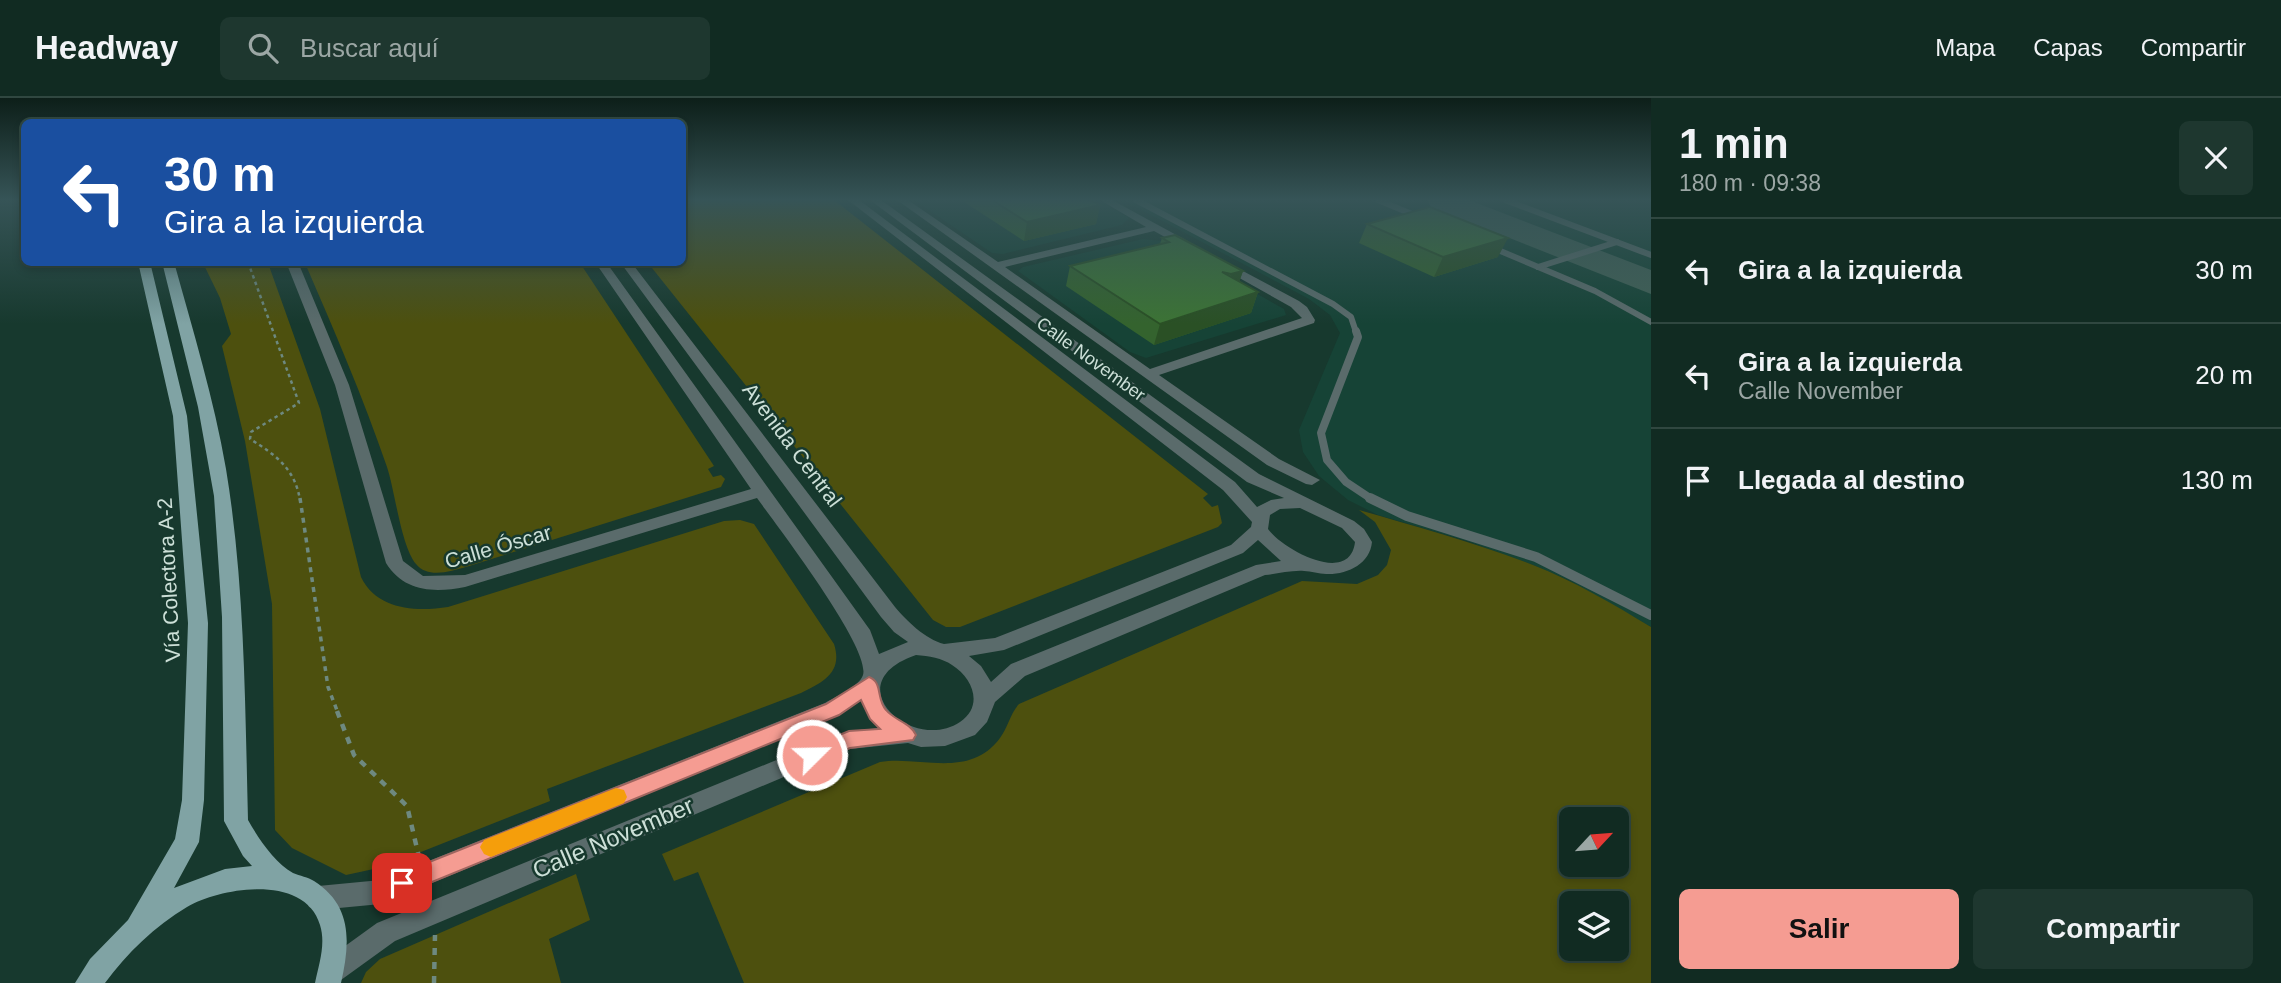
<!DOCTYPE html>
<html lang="es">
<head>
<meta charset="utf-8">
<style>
  body { margin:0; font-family:Helvetica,sans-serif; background:#1e372f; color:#f1f3f6; height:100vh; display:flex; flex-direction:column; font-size:26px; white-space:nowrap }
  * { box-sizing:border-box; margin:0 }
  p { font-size:23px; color:#9ca7a5 }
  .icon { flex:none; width:38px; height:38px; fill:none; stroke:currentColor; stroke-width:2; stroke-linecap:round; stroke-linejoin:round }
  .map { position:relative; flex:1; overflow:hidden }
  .details { display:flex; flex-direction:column; background:#112b22; width:630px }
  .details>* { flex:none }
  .guide { position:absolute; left:21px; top:21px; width:665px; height:147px; border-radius:10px; box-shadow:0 4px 10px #0003,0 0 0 2px #304740; background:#1a4fa0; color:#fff; overflow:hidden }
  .needle { width:46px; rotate:64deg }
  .controls { position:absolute; left:1559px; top:709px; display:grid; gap:14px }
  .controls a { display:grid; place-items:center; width:70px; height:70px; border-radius:10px; background:#112b22; box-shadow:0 4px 10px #0003,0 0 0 2px #304740; font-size:35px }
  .pin { position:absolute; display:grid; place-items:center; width:60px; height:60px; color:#fff; margin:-30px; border-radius:14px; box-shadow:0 4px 10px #0006 }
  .me { position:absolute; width:77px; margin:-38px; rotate:67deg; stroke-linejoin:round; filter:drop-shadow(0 0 5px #0008) }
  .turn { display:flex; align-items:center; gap:24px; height:147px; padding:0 28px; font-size:32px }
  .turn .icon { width:91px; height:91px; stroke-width:2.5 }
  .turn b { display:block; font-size:49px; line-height:60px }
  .round { display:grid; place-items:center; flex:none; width:74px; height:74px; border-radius:10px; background:#1e372f }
  .summary { display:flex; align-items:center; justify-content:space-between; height:119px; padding:0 28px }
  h1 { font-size:42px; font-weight:700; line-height:52px }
  .cta { display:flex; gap:14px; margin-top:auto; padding:14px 28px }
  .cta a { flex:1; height:80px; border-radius:10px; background:#f59c92; color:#111; font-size:28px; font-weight:700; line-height:80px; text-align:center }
  .cta a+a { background:#1e372f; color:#f1f3f6 }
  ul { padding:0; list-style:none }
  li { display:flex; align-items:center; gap:21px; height:105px; padding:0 28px; border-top:2px solid #304740 }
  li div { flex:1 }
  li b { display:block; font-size:26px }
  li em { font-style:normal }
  header { display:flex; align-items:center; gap:42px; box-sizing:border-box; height:98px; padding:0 35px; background:#112b22; border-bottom:2px solid #304740 }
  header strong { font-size:33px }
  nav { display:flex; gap:38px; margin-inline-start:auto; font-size:24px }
  .search { width:490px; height:63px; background:#1e372f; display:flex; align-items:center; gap:18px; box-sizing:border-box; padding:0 24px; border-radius:10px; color:#9ca7a5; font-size:26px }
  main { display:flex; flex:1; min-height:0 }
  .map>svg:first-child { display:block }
  .built { fill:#164336 }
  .green { fill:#4d500e; fill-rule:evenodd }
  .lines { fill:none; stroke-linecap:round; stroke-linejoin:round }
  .taxiway { fill:#416056; fill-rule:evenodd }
  .path-far2 { stroke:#6e8980; stroke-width:2.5; stroke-dasharray:3.5 3.5; stroke-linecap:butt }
  .path-far1 { stroke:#6e8980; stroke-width:3.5; stroke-dasharray:5 5; stroke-linecap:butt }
  .path { stroke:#6e8980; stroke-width:4.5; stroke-dasharray:7 7; stroke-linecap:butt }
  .service-far2 { stroke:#5a6b6b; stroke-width:6 }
  .service-far1 { stroke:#5a6b6b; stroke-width:8 }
  .service { stroke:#5a6b6b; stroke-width:10 }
  .minor { fill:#5a6b6b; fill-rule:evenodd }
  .primary { fill:#80a3a4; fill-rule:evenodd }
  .wall { fill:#34632e }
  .shaded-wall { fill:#2a5025 }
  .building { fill:#3c7335; stroke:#2a5025; stroke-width:2 }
  .route { fill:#f59c92; stroke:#9f655f; stroke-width:2 }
  .slow { fill:#f59e0b }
  .labels { text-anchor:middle; stroke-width:5; stroke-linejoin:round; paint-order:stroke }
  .far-street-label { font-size:18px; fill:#cde0d8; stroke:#17392e }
  .street-label { font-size:21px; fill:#cde0d8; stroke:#17392e }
  .near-street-label { font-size:24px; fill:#cde0d8; stroke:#17392e }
</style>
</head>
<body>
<header>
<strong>Headway</strong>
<div class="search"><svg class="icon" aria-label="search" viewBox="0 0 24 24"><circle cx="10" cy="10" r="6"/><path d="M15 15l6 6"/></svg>Buscar aquí</div>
<nav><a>Mapa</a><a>Capas</a><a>Compartir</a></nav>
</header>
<main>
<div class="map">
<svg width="1651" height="885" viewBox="0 0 1651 885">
  <rect width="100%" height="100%" fill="#17392e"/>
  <g class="built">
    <polygon points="914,102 1099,102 1129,120 1122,127 1003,156 992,155"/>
    <polygon points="1123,102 1651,102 1651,529 1568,482 1533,467 1467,443 1378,417 1348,402 1319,378 1303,354 1299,332 1340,235 1330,217 1309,201"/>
    <polygon points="1143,141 1163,143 1284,211 1286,217 1146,260 1130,254 1018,173 1023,169"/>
  </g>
  <g class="green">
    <polygon points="683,102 834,102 1208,396 1203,400 1212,409 1218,407 1222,425 1218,429 960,529 946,529 933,522 648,165 682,164"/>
    <path d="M 203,165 L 268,165 L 320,311 L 361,479 C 377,512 416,514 448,509 L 724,423 L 740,422 L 754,426 L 834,546 C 843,574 824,584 801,595 L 547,691 L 550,703 L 383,769 L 346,777 L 292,750 L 275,732 L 272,506 L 245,343 L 222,248 L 231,236 L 220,200 Z"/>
    <path d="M 305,165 L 580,165 L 714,368 L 708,371 L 713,379 L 721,377 L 725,381 L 721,389 L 466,469 C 451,473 428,481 416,466 C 401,448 395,393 387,369 C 363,299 334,232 305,165 Z"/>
    <path d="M 1359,412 C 1418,429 1476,445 1533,467 C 1574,483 1613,506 1651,529 L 1651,885 L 744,885 L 698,774 L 674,783 L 662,756 L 880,664 C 919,657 969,682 1000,640 C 1008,629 1010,616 1019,606 L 1302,483 L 1357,486 L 1378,477 L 1387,467 L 1391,452 L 1375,424 ZM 1617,721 L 1617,766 L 1572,766 L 1572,721 ZM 1617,805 L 1617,850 L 1572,850 L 1572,805 Z"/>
    <polygon points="576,776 590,822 549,841 561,885 361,885 366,874 380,861"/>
  </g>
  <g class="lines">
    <polygon class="taxiway" points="1427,102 1469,102 1651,172 1651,196 1431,109"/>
    <path class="path-far2" d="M 248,164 L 299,305 L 251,334 L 250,341 C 276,357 295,371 300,402"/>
    <polyline class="path-far1" points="300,400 328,589 338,615"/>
    <g class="path">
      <polyline points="337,613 354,657 407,708 419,759"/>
      <polyline points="434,885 435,837"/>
    </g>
    <g class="service-far2">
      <polyline points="1136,102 1333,206 1351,219 1356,234"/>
      <polyline points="1378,102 1419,119"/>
      <polyline points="1505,102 1651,157"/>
      <polyline points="1491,149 1595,193 1651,224"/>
      <polyline points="1538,169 1617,144"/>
    </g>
    <polyline class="service-far1" points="1356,233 1358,239 1321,335 1327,362 1346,384 1373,402"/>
    <polyline class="service" points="1370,400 1407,418 1536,459 1651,517"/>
    <g class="minor">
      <path d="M 848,102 L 859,102 L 1235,384 L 1257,409 L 1271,402 L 1284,400 L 1247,384 L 870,102 L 881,102 L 1259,376 L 1354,423 L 1364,431 L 1372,444 C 1370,466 1347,477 1326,476 C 1319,476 1311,473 1304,473 C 1292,472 1277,476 1265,477 L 1025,578 L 995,604 L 987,624 L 975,637 L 945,648 L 921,649 L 908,645 L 850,651 L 395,843 L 341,882 L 335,885 L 323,882 L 319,873 L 323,864 L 377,825 L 828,641 L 849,633 L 879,630 L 862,602 L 839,617 L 381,806 L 318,812 L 309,809 L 305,800 L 309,791 L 318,788 L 381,782 L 825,605 C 835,599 859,589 863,577 C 871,550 777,428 757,400 L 465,489 C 434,495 404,494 386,465 L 335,287 L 286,164 L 298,164 L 349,287 L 403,463 L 423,478 L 465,477 L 751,391 L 595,164 L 606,164 L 870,532 L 879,556 L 908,544 L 894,534 L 881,519 L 620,164 L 631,164 L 895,509 C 907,523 925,541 944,546 L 995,540 L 1231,447 L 1251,429 L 1252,424 L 1223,392 ZM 1300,410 L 1342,430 L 1355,444 C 1350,488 1283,452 1268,431 L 1270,417 L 1280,411 ZM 1258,442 L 1281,463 L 1256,467 L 1011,566 L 991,584 L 981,568 L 969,558 L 1004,552 L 1243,455 ZM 916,557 C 929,558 942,560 952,567 C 973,580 984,608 960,624 C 912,656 834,585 916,557 Z"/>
      <polygon points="897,102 908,102 998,164 1146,129 1100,102 1112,102 1193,146 1193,150 1185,150 1154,133 1005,169 1150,271 1302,220 1291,209 1218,168 1218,164 1226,164 1299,203 1307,209 1315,222 1314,225 1159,277 1279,361 1320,382 1312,387 1306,386 1267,367"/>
    </g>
    <path class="primary" d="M 138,164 L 150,164 L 187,318 L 208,525 L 204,702 L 199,744 L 174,790 L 225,771 L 252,768 L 243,758 L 224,723 L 222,519 L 214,398 L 198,309 L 162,164 L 174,164 C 193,233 214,301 226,371 C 245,486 245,605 248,722 C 258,740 275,765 293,775 C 300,778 308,779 314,783 C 353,808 350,845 341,885 L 315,885 C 319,866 326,846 320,827 C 305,776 222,789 187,809 C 155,828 127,855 105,885 L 75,885 L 90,861 L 128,822 L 175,741 L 182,702 L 188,525 L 173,318 Z"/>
  </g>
  <g class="wall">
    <polygon points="961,102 1090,102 1100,107 1096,126 1024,143"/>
    <polygon points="1367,126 1498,159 1434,179 1359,145"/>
    <polygon points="1162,140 1243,173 1239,184 1258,194 1251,215 1154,247 1066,188 1070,168 1160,146"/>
  </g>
  <g class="shaded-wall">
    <polygon points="1100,107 1096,126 1024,143 1027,124"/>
    <polygon points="1508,140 1498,159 1434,179 1443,159"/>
    <polygon points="1243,173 1236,193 1225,196 1231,176"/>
    <polygon points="1258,194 1251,215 1154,247 1160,226"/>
  </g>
  <g class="building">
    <polygon points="992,102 1090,102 1100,107 1027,124"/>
    <polygon points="1430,109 1508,140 1443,159 1367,126"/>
    <polygon points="1175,137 1243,173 1231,176 1222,174 1258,194 1160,226 1070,168 1169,144 1162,140"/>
  </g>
  <linearGradient id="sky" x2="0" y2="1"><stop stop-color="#0d1f19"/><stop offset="0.45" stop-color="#365457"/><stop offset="1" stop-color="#365457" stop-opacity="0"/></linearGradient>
  <rect width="1651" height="226" fill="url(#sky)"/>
  <path class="route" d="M 869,579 C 883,584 876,601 886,612 C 894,622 911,625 916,637 L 913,642 L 850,650 L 812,665 L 805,663 L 802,657 L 805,651 L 849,633 L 880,631 L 870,621 L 861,602 L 839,617 L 410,793 L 402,796 L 394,793 L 391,785 L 394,778 L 826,606 Z"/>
  <polygon class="slow" points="616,690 624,692 627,699 624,705 491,759 484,756 480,749 484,742"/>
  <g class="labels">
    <g class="far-street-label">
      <text transform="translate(1091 261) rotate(36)" y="6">Calle November</text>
    </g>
    <g class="street-label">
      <text transform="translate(792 347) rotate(53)" y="7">Avenida Central</text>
      <text transform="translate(498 449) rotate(-16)" y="7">Calle Óscar</text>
      <text transform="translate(169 482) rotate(-93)" y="7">Vía Colectora A-2</text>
    </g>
    <g class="near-street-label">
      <text transform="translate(613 740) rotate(-23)" y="8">Calle November</text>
    </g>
  </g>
</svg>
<div class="controls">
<a><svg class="needle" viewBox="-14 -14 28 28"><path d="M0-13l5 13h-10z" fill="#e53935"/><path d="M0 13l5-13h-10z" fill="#9ca7a5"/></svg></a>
<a><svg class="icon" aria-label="layers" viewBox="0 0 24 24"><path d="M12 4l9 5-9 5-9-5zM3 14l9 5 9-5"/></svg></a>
</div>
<div class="pin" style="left:402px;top:785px;background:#d93025"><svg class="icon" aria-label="arrive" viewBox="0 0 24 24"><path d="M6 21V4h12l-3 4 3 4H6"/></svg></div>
<svg class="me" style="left:812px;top:657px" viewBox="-20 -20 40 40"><circle r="17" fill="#f59c92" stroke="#fff" stroke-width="3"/><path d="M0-11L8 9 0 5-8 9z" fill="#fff"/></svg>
<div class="guide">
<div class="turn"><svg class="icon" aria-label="left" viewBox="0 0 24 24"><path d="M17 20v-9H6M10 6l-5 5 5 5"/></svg><div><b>30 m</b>Gira a la izquierda</div></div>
</div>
</div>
<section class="details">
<div class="summary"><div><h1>1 min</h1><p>180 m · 09:38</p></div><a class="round"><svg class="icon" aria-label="close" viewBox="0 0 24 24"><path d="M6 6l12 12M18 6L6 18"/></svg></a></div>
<ul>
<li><svg class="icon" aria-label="left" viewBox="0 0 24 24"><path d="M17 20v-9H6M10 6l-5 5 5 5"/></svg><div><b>Gira a la izquierda</b></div><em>30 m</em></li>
<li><svg class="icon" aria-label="left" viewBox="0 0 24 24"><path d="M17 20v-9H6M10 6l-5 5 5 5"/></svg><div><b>Gira a la izquierda</b><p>Calle November</p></div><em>20 m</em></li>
<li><svg class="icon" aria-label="arrive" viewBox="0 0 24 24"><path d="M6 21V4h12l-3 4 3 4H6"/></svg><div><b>Llegada al destino</b></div><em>130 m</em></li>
</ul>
<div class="cta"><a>Salir</a><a>Compartir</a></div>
</section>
</main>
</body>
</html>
